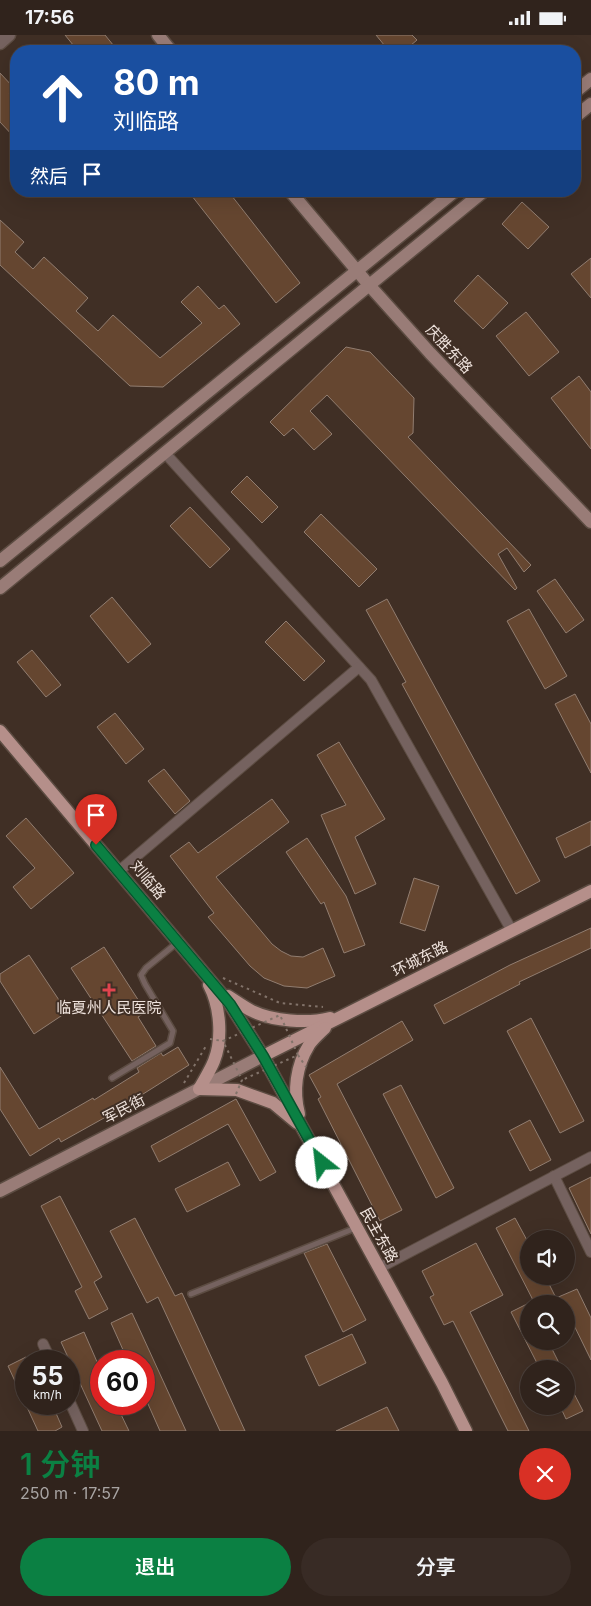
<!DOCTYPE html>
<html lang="zh">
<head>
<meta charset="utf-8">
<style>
  body { margin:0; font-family:Inter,"Noto Sans SC",sans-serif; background:#382b25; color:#f1f3f6; height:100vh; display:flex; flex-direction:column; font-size:19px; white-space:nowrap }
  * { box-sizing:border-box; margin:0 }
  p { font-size:16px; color:#a8a4a3 }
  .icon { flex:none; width:28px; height:28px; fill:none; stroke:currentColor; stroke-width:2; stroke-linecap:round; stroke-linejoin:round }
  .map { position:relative; height:1396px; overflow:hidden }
  .side { display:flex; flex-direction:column; background:#30231c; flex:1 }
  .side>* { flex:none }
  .hud { position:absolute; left:10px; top:10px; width:571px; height:152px; border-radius:20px; box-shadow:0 5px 20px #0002,0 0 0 1px #4b403b; background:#1a4fa0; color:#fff; overflow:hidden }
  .controls { position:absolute; left:520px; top:1195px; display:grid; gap:10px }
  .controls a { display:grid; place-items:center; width:55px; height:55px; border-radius:50%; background:#30231c; box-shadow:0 5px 20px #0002,0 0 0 1px #4b403b; font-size:25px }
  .speed { position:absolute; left:15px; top:1315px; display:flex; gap:10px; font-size:25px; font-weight:700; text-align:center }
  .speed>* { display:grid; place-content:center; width:65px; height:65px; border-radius:50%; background:#30231c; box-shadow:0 5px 20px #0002,0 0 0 1px #4b403b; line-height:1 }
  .speed small { font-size:12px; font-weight:400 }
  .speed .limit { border:8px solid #d22; background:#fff; color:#111 }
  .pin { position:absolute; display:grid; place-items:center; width:42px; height:42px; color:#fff; margin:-51px -21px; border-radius:50% 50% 50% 0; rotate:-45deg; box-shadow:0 0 5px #0007 }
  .pin .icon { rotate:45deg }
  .me { position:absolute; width:55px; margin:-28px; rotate:331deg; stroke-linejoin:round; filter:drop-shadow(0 0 4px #0008) }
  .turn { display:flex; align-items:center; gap:18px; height:105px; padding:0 20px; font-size:22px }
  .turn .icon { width:65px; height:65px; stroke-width:2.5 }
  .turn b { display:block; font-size:35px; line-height:42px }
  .then { display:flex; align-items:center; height:48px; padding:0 20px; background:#0003; gap:10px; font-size:19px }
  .round { display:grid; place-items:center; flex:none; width:52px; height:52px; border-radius:26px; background:#382b25 }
  .overview { display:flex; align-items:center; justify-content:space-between; height:85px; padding:0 20px }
  h1 { font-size:30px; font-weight:600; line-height:38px; color:#0b8043 }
  .primary-button { display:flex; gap:10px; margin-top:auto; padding:10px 20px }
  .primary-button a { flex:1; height:58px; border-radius:30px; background:#0b8043; color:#fff; font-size:20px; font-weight:600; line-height:58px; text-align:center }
  .primary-button a+a { background:#382b25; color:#f1f3f6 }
  .status { display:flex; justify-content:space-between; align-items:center; height:35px; padding:0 25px; background:#30231c; direction:ltr }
  .status svg { height:14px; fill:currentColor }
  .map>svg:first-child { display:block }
  .building { fill:#654630; stroke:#917d70 }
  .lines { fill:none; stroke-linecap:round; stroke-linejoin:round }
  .service-casing { stroke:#5c4c42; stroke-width:8 }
  .minor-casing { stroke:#5c4c42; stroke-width:12 }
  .tertiary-casing { stroke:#5c4c42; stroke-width:15 }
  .secondary-casing { stroke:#5c4c42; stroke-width:15 }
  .primary-casing { stroke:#5c4c42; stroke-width:15 }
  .path { stroke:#82736a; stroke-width:2; stroke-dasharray:2.5 4; stroke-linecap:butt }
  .service { stroke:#75625f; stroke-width:5 }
  .minor { stroke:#75625f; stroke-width:10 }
  .tertiary { stroke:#75625f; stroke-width:12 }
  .secondary { stroke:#997c77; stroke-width:12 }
  .primary { stroke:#b58f8a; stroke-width:12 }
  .path-bridge { stroke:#82736a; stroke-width:2; stroke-dasharray:2.5 4; stroke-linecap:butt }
  .route-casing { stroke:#07532c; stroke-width:12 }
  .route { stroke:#0b8043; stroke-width:9 }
  .health-dot { fill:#e0444e; stroke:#402f25; stroke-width:2 }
  .labels { text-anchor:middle; stroke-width:4; stroke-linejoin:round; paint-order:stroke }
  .street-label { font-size:15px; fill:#eee2dc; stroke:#402f25 }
  .poi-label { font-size:15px; fill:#eee2dc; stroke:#402f25 }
</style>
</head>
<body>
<div class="status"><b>17:56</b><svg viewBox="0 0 49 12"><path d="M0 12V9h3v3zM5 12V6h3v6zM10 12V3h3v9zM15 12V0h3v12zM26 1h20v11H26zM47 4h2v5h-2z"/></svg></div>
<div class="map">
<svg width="591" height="1396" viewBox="0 0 591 1396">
  <rect width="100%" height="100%" fill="#402f25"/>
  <g class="building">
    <polygon points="65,0 105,0 118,16 78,16"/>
    <polygon points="376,0 412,0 417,5 404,16 389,16"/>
    <polygon points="0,38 14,53 9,58 16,66 16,104 0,87"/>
    <polygon points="188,156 228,156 300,248 276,268"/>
    <polygon points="522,167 549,192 528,214 502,189"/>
    <polygon points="0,185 24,207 15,217 33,234 44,222 88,263 76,276 98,296 113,280 160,323 202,288 181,267 198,251 219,274 224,270 240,289 163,352 130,351 0,230"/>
    <polygon points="591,223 591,263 571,239"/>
    <polygon points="478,240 508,268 483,294 454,266"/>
    <polygon points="526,277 559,317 529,341 496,301"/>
    <polygon points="346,312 370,317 414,363 413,398 408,402 531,530 524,537 507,513 498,519 517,553 515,555 327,360 310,376 332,399 314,415 293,393 284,401 270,387"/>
    <polygon points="579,341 591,357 591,414 551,363"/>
    <polygon points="247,441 278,472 262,488 231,457"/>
    <polygon points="190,472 230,514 210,533 170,491"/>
    <polygon points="321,479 377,534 359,552 304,497"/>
    <polygon points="555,544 584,585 566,598 537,556"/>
    <polygon points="112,562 151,609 128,628 90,581"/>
    <polygon points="387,564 540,846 516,859 402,649 406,647 366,575"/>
    <polygon points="529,574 567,641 545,654 507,586"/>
    <polygon points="286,586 325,626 304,646 265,607"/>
    <polygon points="32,615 61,650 46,662 17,627"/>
    <polygon points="575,659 591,689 591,738 555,669"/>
    <polygon points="115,678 144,714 126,729 97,692"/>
    <polygon points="339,707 385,784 355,802 376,849 355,859 321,780 346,770 317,720"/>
    <polygon points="164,734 190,766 175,779 148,746"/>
    <polygon points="272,764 289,787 216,842 272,909 281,916 291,921 303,922 323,913 335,941 307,953 284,951 264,943 250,931 208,882 214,878 170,821 189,807 198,818"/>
    <polygon points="26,783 74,838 31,874 13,852 35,833 6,801"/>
    <polygon points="591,786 591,810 565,823 556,803"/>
    <polygon points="307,803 346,861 365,910 344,918 324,867 321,869 286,817"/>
    <polygon points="414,843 439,851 425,896 400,888"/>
    <polygon points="591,893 591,913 519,947 520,949 444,989 434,970 510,930"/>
    <polygon points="104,912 146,977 138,982 156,1011 132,1026 71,933"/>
    <polygon points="29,920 67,977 34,999 0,946 0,939"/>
    <polygon points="531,983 584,1086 560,1098 507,996"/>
    <polygon points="402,986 413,1005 337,1049 402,1175 380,1186 318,1064 321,1062 309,1040"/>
    <polygon points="178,1012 189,1030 113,1078 61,1107 59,1103 30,1121 0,1074 0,1032 39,1094 93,1063 94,1065 139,1037 137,1033 161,1018 163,1021"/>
    <polygon points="401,1050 454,1153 436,1163 383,1059"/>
    <polygon points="236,1064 276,1137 260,1146 228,1089 159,1127 151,1111"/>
    <polygon points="530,1085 551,1125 530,1136 509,1096"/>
    <polygon points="228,1127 240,1150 187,1177 175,1154"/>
    <polygon points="591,1142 591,1199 569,1153"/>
    <polygon points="60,1161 102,1242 94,1247 108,1274 89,1284 75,1256 82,1252 41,1171"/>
    <polygon points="135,1183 175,1261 182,1258 245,1396 220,1396 158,1262 147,1268 110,1196"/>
    <polygon points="515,1183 529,1209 529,1241 545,1241 556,1263 577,1254 591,1283 591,1325 566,1274 566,1269 535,1269 496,1193"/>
    <polygon points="476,1208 503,1260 470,1277 529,1396 508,1396 453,1286 444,1290 430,1262 434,1260 422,1236"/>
    <polygon points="327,1209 366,1285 343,1297 304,1218"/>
    <polygon points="529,1268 529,1306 548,1306 562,1334 540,1334 511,1277"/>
    <polygon points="132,1278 186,1396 160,1396 144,1360 144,1326 128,1326 111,1288"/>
    <polygon points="84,1297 101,1336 101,1369 116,1369 129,1396 102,1396 61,1307"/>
    <polygon points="352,1299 366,1328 319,1351 305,1321"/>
    <polygon points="26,1322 26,1369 52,1369 62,1392 55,1396 38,1396 8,1331"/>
    <polygon points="566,1343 583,1376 566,1384 560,1371 566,1371"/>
    <polygon points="387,1372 399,1396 336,1396"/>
  </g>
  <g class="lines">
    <g class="service-casing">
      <g id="service">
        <polyline points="112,1043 170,1008 173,996 145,949 141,940 146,933 178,907"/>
        <polyline points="191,1259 353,1194"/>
      </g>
    </g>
    <g class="minor-casing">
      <g id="minor">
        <polyline points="165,418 371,645 512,896"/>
        <polyline points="119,836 359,632"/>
        <polyline points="554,1141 591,1217"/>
        <polyline points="379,1233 591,1122"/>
        <polyline points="43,1309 51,1326"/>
        <polyline points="69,1365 83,1396"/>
      </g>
    </g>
    <g class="tertiary-casing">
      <polyline id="tertiary" points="0,8 9,0"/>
    </g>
    <g class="secondary-casing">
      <g id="secondary">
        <polyline points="158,0 171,16"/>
        <polyline points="575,57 591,44"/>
        <polyline points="575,82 591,69"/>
        <polyline points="290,156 369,250 430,318 591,487"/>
        <polyline points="0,526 455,156"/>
        <polyline points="0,553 484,156"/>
        <polyline points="0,1156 263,1021"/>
      </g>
    </g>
    <g class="primary-casing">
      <g id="primary">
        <polyline points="0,696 230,969 263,1021 442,1348 466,1396"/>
        <path d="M 209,950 C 220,971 223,1003 214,1026 C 210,1036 204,1045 199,1054 L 237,1055 L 273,1068 L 297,1088"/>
        <path d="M 228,961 C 236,966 244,972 252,976 C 273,986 307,989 330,983"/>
        <polyline points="263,1021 591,856"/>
        <path d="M 299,1079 C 293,1056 296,1031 309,1010 C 313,1004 320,998 325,993"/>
      </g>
    </g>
    <g class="path">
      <polyline points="223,943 280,968 323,972"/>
      <polyline points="184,1048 206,1011"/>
    </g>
    <use href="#service" class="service"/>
    <use href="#minor" class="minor"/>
    <use href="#tertiary" class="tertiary"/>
    <use href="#secondary" class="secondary"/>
    <use href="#primary" class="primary"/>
    <g class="path-bridge">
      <polyline points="210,1004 223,1006"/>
      <polyline points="298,1020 306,1032"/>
      <polyline points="236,1059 242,1045 223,1006 280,980 298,1020 242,1045"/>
    </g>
  </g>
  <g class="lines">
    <g class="route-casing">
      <polyline id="route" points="96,810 230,969 263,1021 322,1128"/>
    </g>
    <use href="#route" class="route"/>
  </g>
  <path class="health-dot" d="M106.5 947.5h5v5h5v5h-5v5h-5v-5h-5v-5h5z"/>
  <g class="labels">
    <g class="street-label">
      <text transform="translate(449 314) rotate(47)" y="5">庆胜东路</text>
      <text transform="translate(148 845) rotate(50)" y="5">刘临路</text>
      <text transform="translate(420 924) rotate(-27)" y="5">环城东路</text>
      <text transform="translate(124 1074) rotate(-27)" y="5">军民街</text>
      <text transform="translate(379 1200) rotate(61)" y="5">民主东路</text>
    </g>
    <g class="poi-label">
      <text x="109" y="978">临夏州人民医院</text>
    </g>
  </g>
</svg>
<div class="controls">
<a><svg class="icon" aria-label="sound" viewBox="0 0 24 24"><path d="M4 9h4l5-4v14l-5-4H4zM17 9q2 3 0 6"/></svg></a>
<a><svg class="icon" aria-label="search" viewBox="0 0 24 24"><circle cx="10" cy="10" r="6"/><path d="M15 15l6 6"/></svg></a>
<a><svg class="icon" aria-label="layers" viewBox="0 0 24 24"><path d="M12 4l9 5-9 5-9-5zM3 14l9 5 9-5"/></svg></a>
</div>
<div class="speed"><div>55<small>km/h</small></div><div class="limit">60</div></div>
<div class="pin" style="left:96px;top:810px;background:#d93025"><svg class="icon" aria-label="arrive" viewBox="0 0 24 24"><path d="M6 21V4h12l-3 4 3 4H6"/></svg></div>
<svg class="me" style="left:322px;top:1128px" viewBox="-20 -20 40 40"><circle r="19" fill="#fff"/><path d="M0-13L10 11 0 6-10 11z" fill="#0b8043"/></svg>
<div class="hud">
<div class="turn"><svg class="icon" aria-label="ahead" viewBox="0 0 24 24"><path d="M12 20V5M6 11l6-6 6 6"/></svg><div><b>80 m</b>刘临路</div></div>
<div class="then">然后<svg class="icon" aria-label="arrive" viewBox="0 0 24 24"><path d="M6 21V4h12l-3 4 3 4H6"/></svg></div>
</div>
</div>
<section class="side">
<div class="overview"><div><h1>1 分钟</h1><p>250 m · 17:57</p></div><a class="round" style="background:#d93025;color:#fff"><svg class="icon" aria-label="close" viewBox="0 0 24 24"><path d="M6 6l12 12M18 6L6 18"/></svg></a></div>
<div class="primary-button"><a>退出</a><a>分享</a></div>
</section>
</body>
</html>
